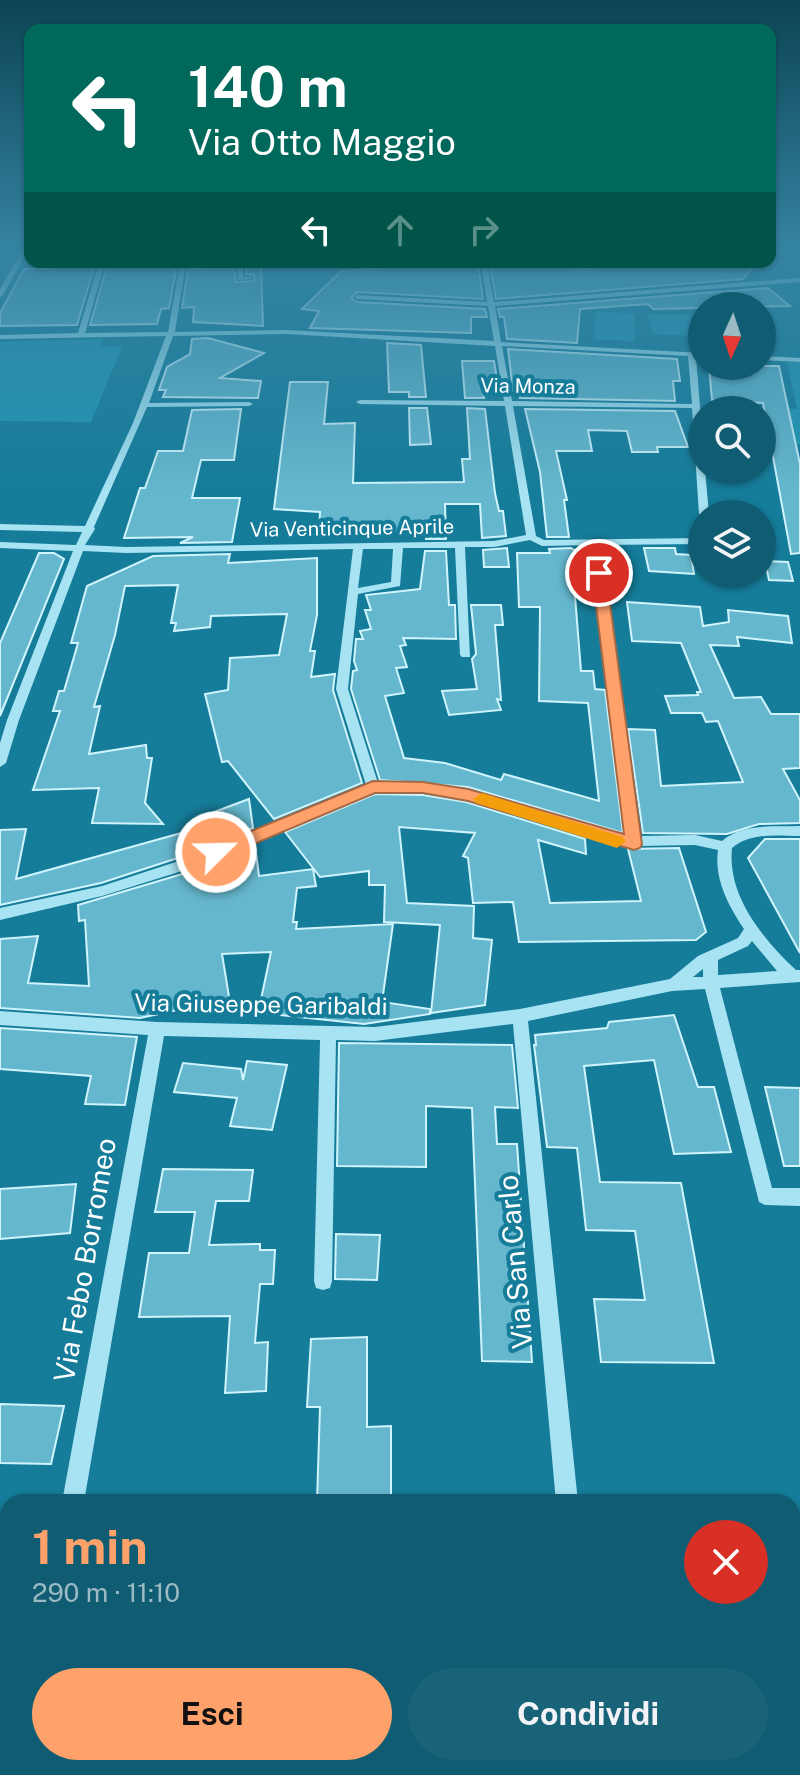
<!DOCTYPE html>
<html lang="it">
<head>
<meta charset="utf-8">
<style>
  body { margin:0; font-family:"Public Sans",sans-serif; background:#196378; color:#f1f3f6; height:100vh; display:flex; flex-direction:column; font-size:30px; white-space:nowrap }
  * { box-sizing:border-box; margin:0 }
  p { font-size:26px; color:#9cbac4 }
  .icon { flex:none; width:44px; height:44px; fill:none; stroke:currentColor; stroke-width:2; stroke-linecap:round; stroke-linejoin:round }
  .map { position:relative; flex:1; overflow:hidden }
  .sheet { position:absolute; left:0px; top:1494px; width:800px; height:282px; display:flex; flex-direction:column; background:#105d73; border-radius:24px 24px 0 0; box-shadow:0 2px 6px #0004 }
  .sheet>* { flex:none }
  .guide { position:absolute; left:24px; top:24px; width:752px; height:244px; border-radius:16px; box-shadow:0 2px 6px #0004; background:#00695c; color:#fff; overflow:hidden }
  .needle { width:52px; rotate:183deg }
  .fabs { position:absolute; left:688px; top:292px; display:grid; gap:16px }
  .fabs a { display:grid; place-items:center; width:88px; height:88px; border-radius:50%; background:#105d73; box-shadow:0 2px 6px #0004; font-size:40px }
  .pin { position:absolute; display:grid; place-items:center; width:68px; height:68px; color:#fff; margin:-34px; border:4px solid #fff; border-radius:50%; box-shadow:0 2px 8px #0007 }
  .me { position:absolute; width:88px; margin:-44px; rotate:67deg; stroke-linejoin:round; filter:drop-shadow(0 0 6px #0008) }
  .turn { display:flex; align-items:center; gap:28px; height:168px; padding:0 32px; font-size:36px }
  .turn .icon { width:104px; height:104px; stroke-width:2.5 }
  .turn b { display:block; font-size:56px; line-height:68px }
  .lanes { display:flex; align-items:center; height:76px; padding:0 32px; background:#0003; justify-content:center; gap:40px; direction:ltr }
  .lanes .off { opacity:.35 }
  .round { display:grid; place-items:center; flex:none; width:84px; height:84px; border-radius:42px; background:#196378 }
  .overview { display:flex; align-items:center; justify-content:space-between; height:136px; padding:0 32px }
  h1 { font-size:48px; font-weight:700; line-height:60px; color:#ffa16a }
  .action { display:flex; gap:16px; margin-top:auto; padding:16px 32px }
  .action a { flex:1; height:92px; border-radius:48px; background:#ffa16a; color:#111; font-size:32px; font-weight:700; line-height:92px; text-align:center }
  .action a+a { background:#196378; color:#f1f3f6 }
  .map>svg:first-child { display:block }
  .green { fill:#2196b4 }
  .building { fill:#65b7cd; stroke:#d0f4fd; stroke-width:2 }
  .lines { fill:none; stroke-linecap:round; stroke-linejoin:round }
  .minor { fill:#a8e3f3; fill-rule:evenodd }
  .route { fill:#ffa16a; stroke:#a66945; stroke-width:2 }
  .slow { fill:#f59e0b }
  .labels { text-anchor:middle; stroke-width:8; stroke-linejoin:round; paint-order:stroke }
  .far-street-label { font-size:20px; fill:#fff; stroke:#157c99 }
  .street-label { font-size:24px; fill:#fff; stroke:#157c99 }
  .near-street-label { font-size:28px; fill:#fff; stroke:#157c99 }
</style>
</head>
<body>
<div class="map">
<svg width="800" height="1775" viewBox="0 0 800 1775">
  <rect width="100%" height="100%" fill="#157c99"/>
  <g class="green">
    <polygon points="596,311 635,314 635,341 593,339"/>
    <polygon points="648,314 702,315 702,336 653,334"/>
    <polygon points="103,339 101,347 122,347 91,422 0,421 0,342"/>
    <polygon points="787,362 800,362 800,445 770,443 768,433 794,434 790,418 764,416 762,407 797,409"/>
  </g>
  <g class="building">
    <polygon points="56,262 95,264 77,325 0,326 0,313 24,269 54,269"/>
    <polygon points="173,262 172,270 176,270 169,308 161,309 157,324 90,325 108,263"/>
    <polygon points="672,262 758,262 743,279 496,299 490,264 567,264 573,270"/>
    <polygon points="448,264 478,264 483,299 357,292 351,298 357,302 485,309 487,317 471,317 471,333 310,328 319,311 302,309 341,271"/>
    <polygon points="246,267 261,267 263,326 193,322 194,307 182,308 188,269 234,268 236,282 254,281 254,275 246,274"/>
    <polygon points="768,288 790,306 653,309 648,304 580,309 577,343 507,339 504,317 500,317 498,309"/>
    <polygon points="208,338 264,353 220,378 261,381 258,398 163,397 166,390 159,390 167,367 190,354 192,339"/>
    <polygon points="387,343 421,345 426,397 409,397 409,392 389,392"/>
    <polygon points="508,349 677,359 680,381 673,381 675,401 520,398 519,391 513,391"/>
    <polygon points="462,361 494,361 499,391 483,391 484,398 465,398"/>
    <polygon points="757,366 779,366 800,464 800,553 791,554 763,403 712,400 709,367 758,370"/>
    <polygon points="290,382 328,382 324,424 355,423 353,483 464,482 462,459 470,459 467,408 485,409 495,493 499,511 503,511 506,536 482,538 480,504 445,504 446,539 426,539 427,530 319,534 320,512 274,509"/>
    <polygon points="409,408 427,408 431,444 410,445"/>
    <polygon points="241,409 234,460 201,460 192,498 240,498 232,542 180,543 193,537 124,538 140,488 145,488 158,451 183,451 192,410"/>
    <polygon points="525,409 675,411 688,447 657,447 658,452 632,452 627,431 588,430 592,451 556,451 567,500 564,500 569,537 547,537 540,472"/>
    <polygon points="507,548 509,567 484,567 483,550"/>
    <polygon points="571,548 584,556 589,583 574,583 581,671 593,671 595,689 605,690 623,833 468,787 380,780 351,689 353,671 357,670 354,661 356,639 363,639 360,631 371,629 365,610 371,610 366,595 420,589 425,551 446,551 449,605 455,605 456,639 403,638 406,645 400,646 407,667 396,668 404,693 385,696 404,758 445,763 501,780 504,774 599,801 588,703 539,701 540,607 519,607 517,553 550,553 549,549"/>
    <polygon points="644,548 675,548 676,554 691,555 694,574 649,571"/>
    <polygon points="39,553 54,553 64,559 0,716 0,643"/>
    <polygon points="230,554 228,563 317,558 317,615 310,651 315,651 311,677 335,674 333,690 362,783 274,819 228,761 222,762 205,694 228,690 230,658 279,655 287,614 211,616 210,627 174,631 176,623 171,623 178,585 125,586 115,635 94,707 100,706 89,754 146,745 147,758 152,758 145,803 163,824 92,823 99,788 33,790 60,711 53,711 59,691 64,691 78,643 71,643 87,586 153,556"/>
    <polygon points="765,561 788,562 793,581 769,580"/>
    <polygon points="627,602 700,607 703,626 729,622 728,610 788,616 792,643 737,637 739,646 710,645 734,698 761,697 771,714 800,714 800,768 783,769 800,800 800,823 759,824 727,834 643,833 628,729 655,730 661,786 743,782 718,721 706,722 702,713 671,713 665,696 698,695 697,692 701,692 681,643 632,641"/>
    <polygon points="471,605 501,605 503,625 495,625 501,700 497,699 501,710 449,715 442,691 477,689 472,659 476,654"/>
    <polygon points="375,794 423,795 466,802 585,839 586,854 538,840 550,903 641,901 628,849 679,848 706,932 696,940 519,942 513,902 473,903 468,858 463,856 475,833 399,827 407,903 474,906 473,938 492,940 485,1005 431,1013 440,925 384,922 385,885 369,885 369,871 320,877 285,832"/>
    <polygon points="249,799 253,828 187,855 101,883 0,905 0,830 26,829 16,879 210,825 209,814"/>
    <polygon points="765,839 800,839 800,953 748,858"/>
    <polygon points="255,845 259,876 313,869 316,886 297,888 293,922 297,922 296,929 393,924 382,1002 430,1009 430,1014 364,1024 262,1013 263,1004 260,1004 271,952 222,954 231,1009 198,1014 196,1006 140,1018 0,1008 0,939 38,936 28,983 89,986 85,920 79,921 78,905 199,869"/>
    <polygon points="674,1015 698,1087 714,1087 731,1152 674,1154 654,1060 584,1066 600,1182 681,1183 714,1363 601,1362 594,1299 645,1300 635,1231 586,1230 577,1148 547,1147 534,1045 536,1045 535,1035 607,1028 609,1022"/>
    <polygon points="0,1028 137,1037 125,1105 85,1104 91,1076 0,1069"/>
    <polygon points="339,1043 512,1045 518,1108 495,1107 497,1144 517,1144 532,1362 482,1361 472,1108 426,1106 426,1167 337,1166"/>
    <polygon points="247,1061 287,1065 272,1130 230,1126 237,1098 174,1092 183,1063 241,1069 243,1080"/>
    <polygon points="765,1087 800,1088 800,1166 784,1166"/>
    <polygon points="163,1169 253,1170 249,1201 216,1201 209,1245 260,1244 260,1250 275,1250 273,1284 260,1284 255,1343 268,1342 266,1391 225,1393 230,1316 139,1317 149,1253 189,1253 195,1212 155,1212"/>
    <polygon points="76,1184 70,1233 0,1239 0,1189"/>
    <polygon points="336,1234 380,1235 377,1280 335,1279"/>
    <polygon points="367,1337 367,1427 391,1426 391,1502 317,1502 320,1407 307,1407 311,1339"/>
    <polygon points="0,1404 64,1406 51,1464 0,1463"/>
  </g>
  <g class="lines">
    <g class="minor">
      <polygon points="25,245 30,245 30,247 3,295 0,297 0,289"/>
      <path d="M 99,262 L 105,262 L 85,333 L 168,332 L 180,262 L 186,262 L 175,332 L 286,330 L 494,341 L 488,306 L 357,299 L 354,297 L 357,295 L 487,302 L 481,262 L 487,262 L 494,302 L 800,278 L 800,282 L 495,306 L 501,342 L 702,353 L 702,357 L 696,357 L 702,431 L 702,470 L 705,470 L 709,514 L 702,514 L 702,516 L 699,514 L 692,408 L 513,406 L 536,536 L 544,540 L 702,538 L 702,544 L 600,545 L 640,836 L 695,835 L 722,841 C 743,823 774,827 800,826 L 800,836 C 777,836 750,832 732,848 C 727,896 763,939 796,970 L 800,970 L 800,982 L 720,988 L 772,1188 L 800,1188 L 800,1206 L 765,1205 L 759,1202 L 705,989 L 672,991 L 528,1021 L 578,1502 L 556,1502 L 513,1024 L 375,1041 L 336,1040 L 332,1281 L 330,1288 L 323,1290 L 316,1288 L 314,1281 L 320,1040 L 164,1036 L 84,1502 L 62,1502 L 148,1035 L 0,1025 L 0,1011 L 157,1022 L 375,1027 L 520,1009 L 670,979 L 698,956 L 738,938 L 744,929 C 728,905 714,879 718,850 L 695,845 L 640,846 L 634,849 L 628,846 L 617,846 L 467,799 L 423,792 L 374,791 L 198,866 L 102,896 L 0,920 L 0,908 L 102,886 L 188,858 L 366,785 L 336,689 L 353,549 L 126,553 L 83,551 L 19,720 L 6,763 L 0,767 L 0,743 L 7,720 L 73,551 L 0,548 L 0,542 L 76,545 L 82,532 L 0,530 L 0,524 L 85,526 L 133,423 L 166,336 L 0,339 L 0,335 L 78,333 ZM 286,334 L 495,346 L 504,401 L 360,400 L 356,402 L 360,404 L 505,406 L 526,535 L 494,541 L 126,547 L 85,545 L 95,529 L 94,527 L 147,407 L 249,406 L 253,404 L 249,402 L 149,403 L 173,336 ZM 502,346 L 688,356 L 692,404 L 512,401 ZM 530,540 L 542,546 L 590,545 L 626,836 L 617,836 L 468,790 L 423,784 L 378,783 L 348,689 L 358,594 L 400,586 L 403,548 L 455,548 L 460,655 L 462,657 L 470,657 L 465,547 L 494,547 ZM 363,549 L 393,549 L 391,582 L 358,588 ZM 752,941 L 777,971 L 718,975 L 718,960 L 748,946 ZM 703,969 L 703,977 L 693,977 Z"/>
      <polygon points="237,262 243,262 243,277 252,277 252,279 238,280"/>
      <polygon points="349,262 409,262 286,268 283,266"/>
      <polygon points="762,356 800,358 800,362 762,360"/>
      <polygon points="15,1768 39,1768 37,1775 13,1775"/>
      <polygon points="577,1768 601,1768 602,1775 578,1775"/>
    </g>
  </g>
  <linearGradient id="sky" x2="0" y2="1"><stop stop-color="#0c4454"/><stop offset="0.5" stop-color="#3583a2"/><stop offset="1" stop-color="#3583a2" stop-opacity="0"/></linearGradient>
  <rect width="800" height="493" fill="url(#sky)"/>
  <polygon class="route" points="599,569 606,573 642,844 640,848 634,850 468,801 423,793 375,793 223,857 210,857 210,848 373,781 423,782 468,789 624,834 592,573"/>
  <polygon class="slow" points="482,793 623,837 626,841 617,848 476,803 473,799"/>
  <g class="labels">
    <g class="far-street-label">
      <text transform="translate(528 386) rotate(1)" y="7">Via Monza</text>
      <text transform="translate(352 528) rotate(-1)" y="7">Via Venticinque Aprile</text>
    </g>
    <g class="street-label">
      <text transform="translate(261 1005) rotate(1)" y="8">Via Giuseppe Garibaldi</text>
    </g>
    <g class="near-street-label">
      <text transform="translate(85 1260) rotate(-80)" y="10">Via Febo Borromeo</text>
      <text transform="translate(515 1262) rotate(-95)" y="10">Via San Carlo</text>
    </g>
  </g>
</svg>
<div class="fabs">
<a><svg class="needle" viewBox="-14 -14 28 28"><path d="M0-13l5 13h-10z" fill="#e53935"/><path d="M0 13l5-13h-10z" fill="#9cbac4"/></svg></a>
<a><svg class="icon" aria-label="search" viewBox="0 0 24 24"><circle cx="10" cy="10" r="6"/><path d="M15 15l6 6"/></svg></a>
<a><svg class="icon" aria-label="layers" viewBox="0 0 24 24"><path d="M12 4l9 5-9 5-9-5zM3 14l9 5 9-5"/></svg></a>
</div>
<div class="pin" style="left:599px;top:573px;background:#d93025"><svg class="icon" aria-label="arrive" viewBox="0 0 24 24"><path d="M6 21V4h12l-3 4 3 4H6"/></svg></div>
<svg class="me" style="left:216px;top:852px" viewBox="-20 -20 40 40"><circle r="17" fill="#ffa16a" stroke="#fff" stroke-width="3"/><path d="M0-11L8 9 0 5-8 9z" fill="#fff"/></svg>
<div class="guide">
<div class="turn"><svg class="icon" aria-label="left" viewBox="0 0 24 24"><path d="M17 20v-9H6M10 6l-5 5 5 5"/></svg><div><b>140 m</b>Via Otto Maggio</div></div>
<div class="lanes"><svg class="icon" aria-label="left" viewBox="0 0 24 24"><path d="M17 20v-9H6M10 6l-5 5 5 5"/></svg><svg class="icon off" aria-label="ahead" viewBox="0 0 24 24"><path d="M12 20V5M6 11l6-6 6 6"/></svg><svg class="icon off" aria-label="right" viewBox="0 0 24 24"><path d="M7 20v-9h11M14 6l5 5-5 5"/></svg></div>
</div>
<section class="sheet">
<div class="overview"><div><h1>1 min</h1><p>290 m · 11:10</p></div><a class="round" style="background:#d93025;color:#fff"><svg class="icon" aria-label="close" viewBox="0 0 24 24"><path d="M6 6l12 12M18 6L6 18"/></svg></a></div>
<div class="action"><a>Esci</a><a>Condividi</a></div>
</section>
</div>
</body>
</html>
